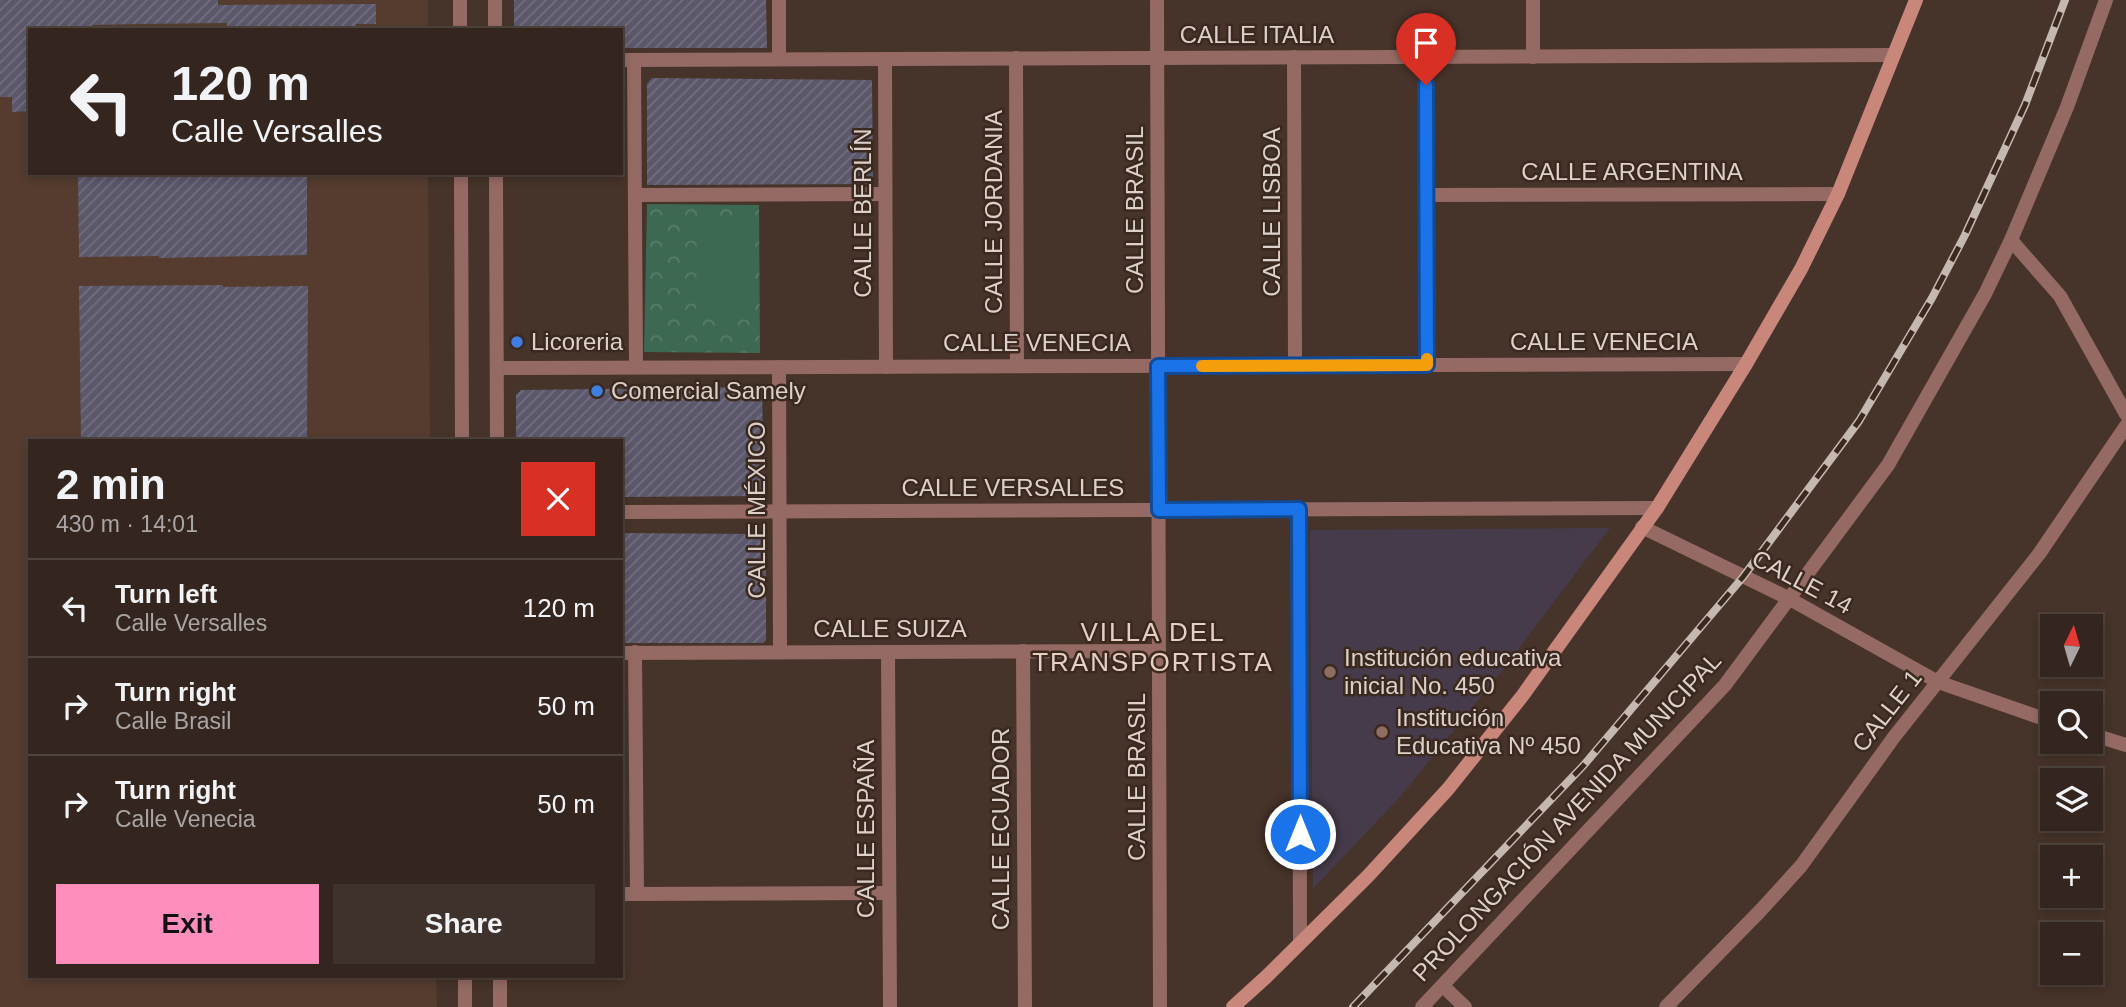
<!DOCTYPE html>
<html lang="en">
<head>
<meta charset="utf-8">
<style>
  body { margin:0; font-family:Helvetica,sans-serif; background:#3f322c; color:#f1f3f6; height:100vh; display:flex; flex-direction:column; font-size:26px; white-space:nowrap }
  * { box-sizing:border-box; margin:0 }
  p { font-size:23px; color:#a9a5a4 }
  .icon { flex:none; width:38px; height:38px; fill:none; stroke:currentColor; stroke-width:2; stroke-linecap:round; stroke-linejoin:round }
  .map { position:relative; flex:1; overflow:hidden }
  .sheet { position:absolute; left:28px; top:439px; width:595px; height:539px; display:flex; flex-direction:column; background:#34261f; border-radius:0px; box-shadow:0 4px 10px #0003,0 0 0 2px #4e433d }
  .sheet>* { flex:none }
  .top-card { position:absolute; left:28px; top:28px; width:595px; height:147px; border-radius:0px; box-shadow:0 4px 10px #0003,0 0 0 2px #4e433d; background:#34261f; color:#f1f3f6; overflow:hidden }
  .needle { width:46px; rotate:5deg }
  .fabs { position:absolute; left:2040px; top:614px; display:grid; gap:14px }
  .fabs a { display:grid; place-items:center; width:63px; height:63px; border-radius:0px; background:#34261f; box-shadow:0 4px 10px #0003,0 0 0 2px #4e433d; font-size:35px }
  .pin { position:absolute; display:grid; place-items:center; width:60px; height:60px; color:#fff; margin:-72px -30px; border-radius:50% 50% 50% 0; rotate:-45deg; box-shadow:0 0 7px #0007 }
  .pin .icon { rotate:45deg }
  .me { position:absolute; width:77px; margin:-38px; rotate:0deg; stroke-linejoin:round; filter:drop-shadow(0 0 5px #0008) }
  .turn { display:flex; align-items:center; gap:24px; height:147px; padding:0 28px; font-size:32px }
  .turn .icon { width:91px; height:91px; stroke-width:2.5 }
  .turn b { display:block; font-size:49px; line-height:60px }
  .round { display:grid; place-items:center; flex:none; width:74px; height:74px; border-radius:0px; background:#3f322c }
  .overview { display:flex; align-items:center; justify-content:space-between; height:119px; padding:0 28px }
  h1 { font-size:42px; font-weight:600; line-height:52px }
  .button { display:flex; gap:14px; margin-top:auto; padding:14px 28px }
  .button a { flex:1; height:80px; border-radius:0px; background:#fe8ebc; color:#111; font-size:28px; font-weight:600; line-height:80px; text-align:center }
  .button a+a { background:#3f322c; color:#f1f3f6 }
  ul { padding:0; list-style:none }
  li { display:flex; align-items:center; gap:21px; height:98px; padding:0 28px; border-top:2px solid #4e433d }
  li div { flex:1 }
  li b { display:block; font-size:26px }
  li em { font-style:normal }
  .map>svg:first-child { display:block }
  .built { fill:#553c2f }
  .education { fill:#463b4a }
  .forest { fill:url(#forest-crowns) }
  .pitch { fill:#3d6952 }
  .building { fill:url(#building-hatch) }
  .lines { fill:none; stroke-linecap:round; stroke-linejoin:round }
  .minor { stroke:#956a64; stroke-width:14 }
  .tertiary { stroke:#956a64; stroke-width:14 }
  .secondary { stroke:#c9867b; stroke-width:14 }
  .rail-casing { stroke:#c5b8b1; stroke-width:8 }
  .rail { stroke:#3b291f; stroke-width:5; stroke-dasharray:16; stroke-linecap:butt }
  .route-casing { stroke:#114b97; stroke-width:18 }
  .route { stroke:#1a73e8; stroke-width:12 }
  .slow { stroke:#f59e0b; stroke-width:12 }
  .shop-dot { fill:#3f7fe0; stroke:#3b291f; stroke-width:2.5 }
  .education-dot { fill:#8d6e63; stroke:#3b291f; stroke-width:2.5 }
  .labels { text-anchor:middle; stroke-width:5; stroke-linejoin:round; paint-order:stroke }
  .street-label { font-size:24px; fill:#dcd0ca; stroke:#3b291f }
  .poi-label { font-size:24px; fill:#dcd0ca; stroke:#3b291f; text-anchor:start }
  .neighbourhood-label { font-size:26px; letter-spacing:2px; fill:#e8cfc3; stroke:#3b291f }
</style>
</head>
<body>
<div class="map">
<svg width="2126" height="1007" viewBox="0 0 2126 1007">
  <defs>
    <pattern id="forest-crowns" width="20" height="18" patternUnits="userSpaceOnUse" patternTransform="scale(1.75)"><rect width="20" height="18" fill="#3d6952"/><path d="M2 6a3 3 0 1 1 6 0M12 15a3 3 0 1 1 6 0" fill="none" stroke="#587d6a"/></pattern>
    <pattern id="building-hatch" width="6" height="6" patternUnits="userSpaceOnUse" patternTransform="scale(1.75)"><rect width="6" height="6" fill="#5c586c"/><path d="M-1 1l2-2M0 6l6-6M5 7l2-2" fill="none" stroke="#736f80"/></pattern>
  </defs>
  <rect width="100%" height="100%" fill="#463329"/>
  <polygon class="built" points="0,0 428,0 428,30 30,30 30,173 428,173 430,441 30,441 30,976 436,977 437,1007 0,1007"/>
  <polygon class="education" points="1610,528 1505,667 1400,797 1313,889 1310,530"/>
  <polygon class="forest" points="647,204 759,205 760,353 644,352"/>
  <polygon class="pitch" points="697,216 755,216 754,315 696,314"/>
  <g class="building">
    <polygon points="0,0 218,0 218,5 376,4 376,24 356,24 356,30 227,30 227,23 138,24 92,25 92,30 30,30 30,111 12,112 12,97 0,97"/>
    <polygon points="514,0 766,0 767,48 621,48 621,30 514,30"/>
    <polygon points="652,78 872,80 873,184 647,185 647,84"/>
    <polygon points="78,173 307,173 307,255 159,258 159,256 79,257"/>
    <polygon points="223,285 223,287 308,286 307,441 81,441 79,286"/>
    <polygon points="762,387 764,490 760,496 621,497 621,441 516,441 516,395 521,390"/>
    <polygon points="621,533 761,534 766,538 766,640 763,643 621,643"/>
  </g>
  <g class="lines">
    <g class="minor">
      <polyline points="779,0 779,59"/>
      <polyline points="1157,0 1160,1007"/>
      <polyline points="1533,0 1533,57"/>
      <polyline points="1294,57 1295,365"/>
      <polyline points="1426,57 1427,365"/>
      <polyline points="1016,58 1017,366"/>
      <polyline points="885,59 886,367"/>
      <polyline points="621,60 1893,55"/>
      <polyline points="634,60 636,367"/>
      <polyline points="635,195 885,194"/>
      <polyline points="1427,195 1838,194"/>
      <polyline points="2011,240 2060,296 2126,414"/>
      <polyline points="779,367 780,652"/>
      <polyline points="497,368 1746,364"/>
      <polyline points="1299,509 1300,942"/>
      <polyline points="621,512 1657,508"/>
      <polyline points="1642,527 1788,598 1938,682 2053,722"/>
      <polyline points="1023,651 1025,1007"/>
      <polyline points="635,652 637,894"/>
      <polyline points="888,652 890,1007"/>
      <polyline points="621,653 1159,651"/>
      <polyline points="2091,734 2126,745"/>
      <polyline points="621,894 889,893"/>
      <polyline points="1443,986 1465,1007"/>
      <polyline points="1666,1007 1760,911 1801,866 1894,737 2039,554 2126,426"/>
    </g>
    <g class="tertiary">
      <polyline points="460,0 460,30"/>
      <polyline points="495,0 495,30"/>
      <polyline points="461,173 462,441"/>
      <polyline points="496,173 497,441"/>
      <polyline points="465,976 465,1007"/>
      <polyline points="500,976 500,1007"/>
      <polyline points="1422,1007 1725,685 1888,465 1985,294 2011,240 2067,107 2106,0"/>
    </g>
    <polyline class="secondary" points="1233,1007 1266,977 1368,876 1448,789 1523,695 1657,508 1746,364 1801,269 1838,194 1916,0"/>
    <g class="rail-casing">
      <polyline id="rail" points="1353,1007 1583,766 1743,577 1859,421 1932,298 1965,235 2025,105 2065,0"/>
    </g>
    <use href="#rail" class="rail"/>
  </g>
  <g class="lines">
    <g class="route-casing">
      <polyline id="route" points="1300,834 1299,509 1159,510 1158,366 1427,365 1426,85"/>
    </g>
    <use href="#route" class="route"/>
    <polyline class="slow" points="1202,366 1427,365 1427,359"/>
  </g>
  <g class="shop-dot">
    <circle cx="517" cy="342" r="7"/>
    <circle cx="597" cy="391" r="7"/>
  </g>
  <g class="education-dot">
    <circle cx="1330" cy="672" r="7"/>
    <circle cx="1382" cy="732" r="7"/>
  </g>
  <g class="labels">
    <g class="street-label">
      <text x="1257" y="43">CALLE ITALIA</text>
      <text x="1632" y="180">CALLE ARGENTINA</text>
      <text transform="translate(1135 210) rotate(-90)" y="8">CALLE BRASIL</text>
      <text transform="translate(994 212) rotate(-90)" y="8">CALLE JORDANIA</text>
      <text transform="translate(1272 212) rotate(-90)" y="8">CALLE LISBOA</text>
      <text transform="translate(863 213) rotate(-90)" y="8">CALLE BERLÍN</text>
      <text x="1604" y="350">CALLE VENECIA</text>
      <text x="1037" y="351">CALLE VENECIA</text>
      <text x="1013" y="496">CALLE VERSALLES</text>
      <text transform="translate(757 510) rotate(-90)" y="8">CALLE MÉXICO</text>
      <text transform="translate(1802 582) rotate(28)" y="8">CALLE 14</text>
      <text x="890" y="637">CALLE SUIZA</text>
      <text transform="translate(1887 711) rotate(-52)" y="8">CALLE 1</text>
      <text transform="translate(1137 777) rotate(-90)" y="8">CALLE BRASIL</text>
      <text transform="translate(1567 817) rotate(-47)" y="8">PROLONGACIÓN AVENIDA MUNICIPAL</text>
      <text transform="translate(866 829) rotate(-90)" y="8">CALLE ESPAÑA</text>
      <text transform="translate(1001 829) rotate(-90)" y="8">CALLE ECUADOR</text>
    </g>
    <g class="poi-label">
      <text x="531" y="350">Licoreria</text>
      <text x="611" y="399">Comercial Samely</text>
      <text x="1344" y="666">Institución educativa<tspan x="1344" dy="28">inicial No. 450</tspan></text>
      <text x="1396" y="726">Institución<tspan x="1396" dy="28">Educativa Nº 450</tspan></text>
    </g>
    <g class="neighbourhood-label">
      <text x="1153" y="641">VILLA DEL<tspan x="1153" dy="30">TRANSPORTISTA</tspan></text>
    </g>
  </g>
</svg>
<div class="fabs">
<a><svg class="needle" viewBox="-14 -14 28 28"><path d="M0-13l5 13h-10z" fill="#e53935"/><path d="M0 13l5-13h-10z" fill="#a9a5a4"/></svg></a>
<a><svg class="icon" aria-label="search" viewBox="0 0 24 24"><circle cx="10" cy="10" r="6"/><path d="M15 15l6 6"/></svg></a>
<a><svg class="icon" aria-label="layers" viewBox="0 0 24 24"><path d="M12 4l9 5-9 5-9-5zM3 14l9 5 9-5"/></svg></a>
<a>+</a>
<a>−</a>
</div>
<div class="pin" style="left:1426px;top:85px;background:#d93025"><svg class="icon" aria-label="arrive" viewBox="0 0 24 24"><path d="M6 21V4h12l-3 4 3 4H6"/></svg></div>
<svg class="me" style="left:1300px;top:834px" viewBox="-20 -20 40 40"><circle r="17" fill="#1a73e8" stroke="#fff" stroke-width="3"/><path d="M0-11L8 9 0 5-8 9z" fill="#fff"/></svg>
<div class="top-card">
<div class="turn"><svg class="icon" aria-label="left" viewBox="0 0 24 24"><path d="M17 20v-9H6M10 6l-5 5 5 5"/></svg><div><b>120 m</b>Calle Versalles</div></div>
</div>
<section class="sheet">
<div class="overview"><div><h1>2 min</h1><p>430 m · 14:01</p></div><a class="round" style="background:#d93025;color:#fff"><svg class="icon" aria-label="close" viewBox="0 0 24 24"><path d="M6 6l12 12M18 6L6 18"/></svg></a></div>
<ul>
<li><svg class="icon" aria-label="left" viewBox="0 0 24 24"><path d="M17 20v-9H6M10 6l-5 5 5 5"/></svg><div><b>Turn left</b><p>Calle Versalles</p></div><em>120 m</em></li>
<li><svg class="icon" aria-label="right" viewBox="0 0 24 24"><path d="M7 20v-9h11M14 6l5 5-5 5"/></svg><div><b>Turn right</b><p>Calle Brasil</p></div><em>50 m</em></li>
<li><svg class="icon" aria-label="right" viewBox="0 0 24 24"><path d="M7 20v-9h11M14 6l5 5-5 5"/></svg><div><b>Turn right</b><p>Calle Venecia</p></div><em>50 m</em></li>
</ul>
<div class="button"><a>Exit</a><a>Share</a></div>
</section>
</div>
</body>
</html>
